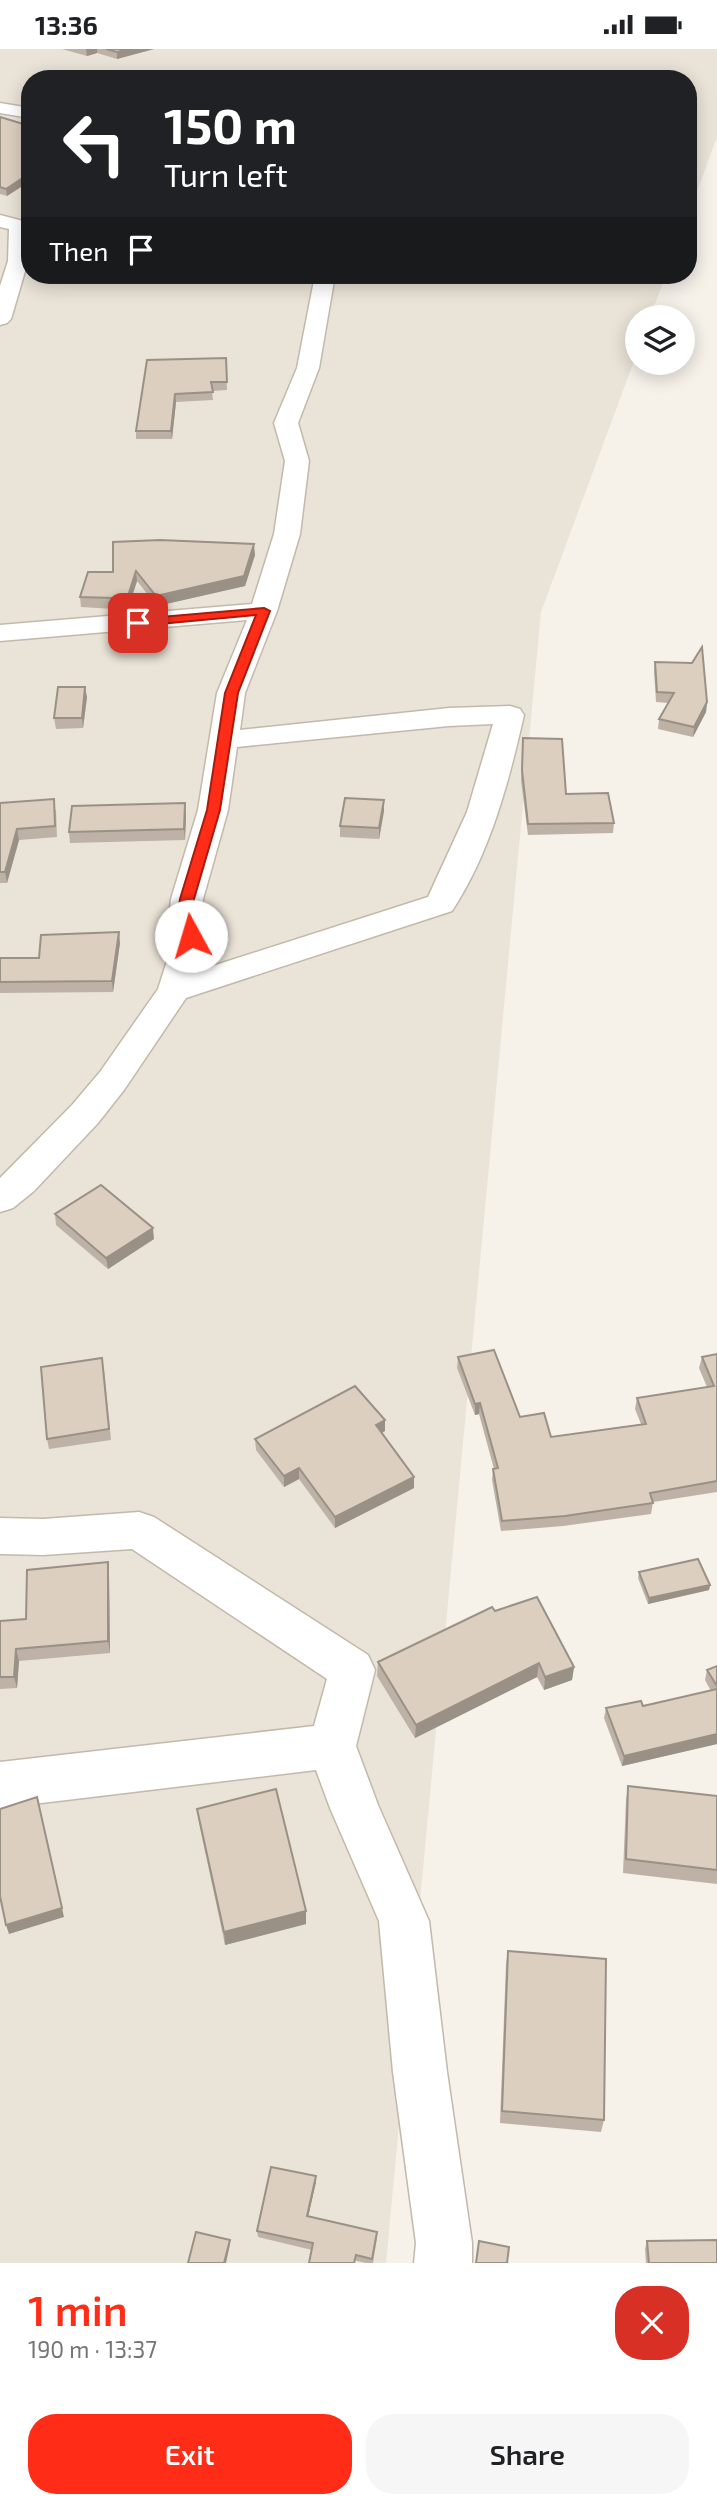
<!DOCTYPE html>
<html lang="en">
<head>
<meta charset="utf-8">
<style>
  body { margin:0; font-family:"Exo 2",sans-serif; background:#f6f6f6; color:#202124; height:100vh; display:flex; flex-direction:column; font-size:26px; white-space:nowrap }
  * { box-sizing:border-box; margin:0 }
  p { font-size:23px; color:#757577 }
  .icon { flex:none; width:38px; height:38px; fill:none; stroke:currentColor; stroke-width:2; stroke-linecap:round; stroke-linejoin:round }
  .map { position:relative; height:2214px; overflow:hidden }
  .side { display:flex; flex-direction:column; background:#fff; flex:1 }
  .side>* { flex:none }
  .guide { position:absolute; left:21px; top:21px; width:676px; height:214px; border-radius:28px; box-shadow:0 4px 18px #0003; background:#202124; color:#fff; overflow:hidden }
  .fabs { position:absolute; left:625px; top:256px; display:grid; gap:14px }
  .fabs a { display:grid; place-items:center; width:70px; height:70px; border-radius:50%; background:#fff; box-shadow:0 4px 18px #0003; font-size:35px }
  .pin { position:absolute; display:grid; place-items:center; width:60px; height:60px; color:#fff; margin:-30px; border-radius:14px; box-shadow:0 4px 10px #0006 }
  .me { position:absolute; width:77px; margin:-38px; rotate:354deg; stroke-linejoin:round; filter:drop-shadow(0 0 5px #0008) }
  .turn { display:flex; align-items:center; gap:24px; height:147px; padding:0 28px; font-size:32px }
  .turn .icon { width:91px; height:91px; stroke-width:2.5 }
  .turn b { display:block; font-size:49px; line-height:60px }
  .then { display:flex; align-items:center; height:66px; padding:0 28px; background:#0003; gap:14px; font-size:26px }
  .round { display:grid; place-items:center; flex:none; width:74px; height:74px; border-radius:28px; background:#f6f6f6 }
  .headline { display:flex; align-items:center; justify-content:space-between; height:119px; padding:0 28px }
  h1 { font-size:42px; font-weight:600; line-height:52px; color:#ff2d17 }
  .button { display:flex; gap:14px; margin-top:auto; padding:14px 28px }
  .button a { flex:1; height:80px; border-radius:28px; background:#ff2d17; color:#fff; font-size:28px; font-weight:600; line-height:80px; text-align:center }
  .button a+a { background:#f6f6f6; color:#202124 }
  .status { display:flex; justify-content:space-between; align-items:center; height:49px; padding:0 35px; background:#fff; direction:ltr }
  .status svg { height:19px; fill:currentColor }
  .map>svg:first-child { display:block }
  .residential { fill:#eae3d7 }
  .lines { fill:none; stroke-linecap:round; stroke-linejoin:round }
  .street-casing { stroke:#c2b9aa; stroke-width:3 }
  .street { fill:#fff; fill-rule:evenodd }
  .wall { fill:#bdb2a5 }
  .shaded-wall { fill:#9a9186 }
  .building { fill:#dccfc0; stroke:#9a9186; stroke-width:2 }
  .route { fill:#ff2d17; stroke:#a61d0f; stroke-width:2 }
</style>
</head>
<body>
<div class="status"><b>13:36</b><svg viewBox="0 0 49 12"><path d="M0 12V9h3v3zM5 12V6h3v6zM10 12V3h3v9zM15 12V0h3v12zM26 1h20v11H26zM47 4h2v5h-2z"/></svg></div>
<div class="map">
<svg width="717" height="2214" viewBox="0 0 717 2214">
  <rect width="100%" height="100%" fill="#f6f1e9"/>
  <polygon class="residential" points="0,0 717,0 717,88 688,167 688,30 30,30 30,226 666,226 650,268 637,268 637,304 541,563 386,2214 0,2214"/>
  <g class="lines">
    <g class="street-casing">
      <g id="street">
        <polygon points="0,54 30,59 30,69 0,64"/>
        <polygon points="0,166 27,173 30,177 28,212 11,270 7,274 0,276 0,237 8,212 9,180 0,178"/>
        <path d="M 315,226 L 335,226 L 319,319 L 298,374 L 309,412 L 300,485 L 277,562 L 245,644 L 240,681 L 449,659 L 510,657 L 520,660 L 524,666 C 509,732 490,805 452,862 L 186,949 L 124,1041 L 98,1074 L 34,1142 L 13,1159 L 0,1163 L 0,1129 L 72,1056 L 100,1023 L 158,940 L 175,887 L 169,868 L 171,850 L 198,761 L 217,644 L 247,571 L 0,592 L 0,576 L 252,555 L 274,485 L 285,412 L 274,374 L 297,319 ZM 493,675 L 467,763 L 428,848 L 197,922 L 207,887 L 201,868 L 203,850 L 228,761 L 237,698 L 449,677 Z"/>
        <polygon points="139,1463 154,1468 368,1606 375,1621 356,1697 378,1756 429,1872 447,2023 472,2194 472,2214 414,2214 416,2194 393,2023 379,1872 330,1759 316,1721 0,1759 0,1713 314,1677 327,1630 132,1500 43,1506 0,1505 0,1469 43,1470"/>
      </g>
    </g>
    <use href="#street" class="street"/>
  </g>
  <g class="wall">
    <polygon points="62,0 154,0 117,10 97,4 87,7"/>
    <polygon points="0,68 30,77 30,132 7,147 0,145"/>
    <polygon points="466,226 548,226 466,228"/>
    <polygon points="226,309 227,341 212,342 213,351 176,353 172,390 136,390 136,382 147,311"/>
    <polygon points="255,506 245,537 157,557 137,532 127,563 115,564 114,560 81,558 80,548 113,523"/>
    <polygon points="655,613 707,653 706,663 693,688 658,680 659,670 668,654 656,653 654,622"/>
    <polygon points="87,648 83,679 56,680 54,669"/>
    <polygon points="523,689 566,745 614,774 613,784 528,786 521,732"/>
    <polygon points="0,754 56,761 57,788 19,791 7,834 0,834"/>
    <polygon points="384,762 379,790 340,788 340,777"/>
    <polygon points="186,765 185,791 70,794 69,783"/>
    <polygon points="120,894 113,943 0,944 0,909 39,909"/>
    <polygon points="55,1165 154,1190 108,1220 56,1176"/>
    <polygon points="717,1305 717,1443 653,1453 651,1465 563,1477 501,1482 492,1431 493,1420 494,1420 479,1365 475,1366 457,1319 458,1308 520,1368 551,1388 641,1375 635,1360 637,1349 707,1338 699,1319 702,1308"/>
    <polygon points="104,1320 111,1391 49,1400 47,1390"/>
    <polygon points="385,1382 382,1384 414,1439 335,1479 299,1430 284,1438 256,1401 255,1390"/>
    <polygon points="639,1523 710,1536 709,1541 648,1555 638,1529"/>
    <polygon points="109,1526 110,1604 19,1612 17,1639 0,1640 0,1572 26,1570"/>
    <polygon points="495,1562 574,1618 572,1631 544,1641 537,1628 415,1689 377,1627 378,1613"/>
    <polygon points="717,1617 717,1695 622,1717 604,1669 606,1659 643,1657 711,1642 705,1631 707,1621"/>
    <polygon points="628,1737 717,1747 717,1835 623,1824 626,1751"/>
    <polygon points="197,1760 306,1875 225,1896 199,1774"/>
    <polygon points="508,1902 604,2071 601,2083 500,2074 506,1915"/>
    <polygon points="316,2127 316,2133 308,2167 377,2189 373,2214 366,2214 258,2188 257,2182"/>
    <polygon points="647,2192 717,2214 646,2214 645,2200"/>
  </g>
  <g class="shaded-wall">
    <polygon points="86,0 97,0 97,4 87,7"/>
    <polygon points="128,0 154,0 117,10 117,3"/>
    <polygon points="30,124 30,132 7,147 6,140"/>
    <polygon points="175,345 176,353 172,390 171,382"/>
    <polygon points="254,495 255,506 245,537 157,557 156,547"/>
    <polygon points="136,522 137,532 127,563 126,553"/>
    <polygon points="85,638 87,648 83,679 82,669"/>
    <polygon points="707,653 706,663 693,688 694,678"/>
    <polygon points="384,751 384,762 379,790 379,779"/>
    <polygon points="185,754 186,765 185,791 184,780"/>
    <polygon points="17,780 19,791 7,834 5,823"/>
    <polygon points="119,883 120,894 113,943 112,932"/>
    <polygon points="153,1179 154,1190 108,1220 106,1209"/>
    <polygon points="480,1354 479,1365 475,1366 475,1355"/>
    <polygon points="385,1371 385,1382 376,1387 376,1376"/>
    <polygon points="299,1419 299,1430 284,1438 284,1427"/>
    <polygon points="414,1428 414,1439 335,1479 335,1468"/>
    <polygon points="108,1513 109,1526 110,1604 108,1592"/>
    <polygon points="710,1536 709,1541 648,1555 649,1549"/>
    <polygon points="16,1600 19,1612 17,1639 14,1628"/>
    <polygon points="539,1614 537,1628 415,1689 416,1676"/>
    <polygon points="574,1618 572,1631 544,1641 545,1628"/>
    <polygon points="717,1685 717,1695 622,1717 624,1707"/>
    <polygon points="37,1748 64,1868 9,1885 6,1876"/>
    <polygon points="306,1862 306,1875 225,1896 224,1883"/>
    <polygon points="316,2127 316,2133 307,2173 307,2167"/>
    <polygon points="230,2191 230,2195 226,2214 224,2214"/>
  </g>
  <g class="building">
    <polygon points="106,0 128,0 117,3"/>
    <polygon points="0,68 30,77 30,124 6,140 0,138"/>
    <polygon points="226,309 227,333 211,333 213,343 175,345 171,382 136,382 147,311"/>
    <polygon points="160,491 254,495 244,527 156,547 136,522 126,553 114,554 114,549 80,548 88,523 113,523 113,493"/>
    <polygon points="702,598 707,653 694,678 659,670 674,644 657,643 655,613 692,614"/>
    <polygon points="58,638 85,638 82,669 54,669"/>
    <polygon points="523,689 562,690 566,745 608,744 614,774 528,775 522,721"/>
    <polygon points="345,749 384,751 379,779 340,777"/>
    <polygon points="54,750 55,777 17,780 5,823 0,823 0,754"/>
    <polygon points="185,754 184,780 69,783 72,757"/>
    <polygon points="119,883 112,932 0,933 0,909 39,909 41,886"/>
    <polygon points="101,1136 153,1179 106,1209 55,1165"/>
    <polygon points="494,1301 520,1368 544,1364 551,1388 646,1375 637,1349 714,1337 702,1308 717,1305 717,1432 650,1444 653,1454 565,1467 502,1472 493,1420 498,1419 480,1354 475,1355 458,1308"/>
    <polygon points="102,1309 109,1380 47,1390 41,1318"/>
    <polygon points="355,1337 385,1371 376,1376 414,1428 335,1468 299,1419 284,1427 255,1390"/>
    <polygon points="698,1510 710,1536 649,1549 639,1523"/>
    <polygon points="108,1513 108,1592 16,1600 14,1628 0,1628 0,1572 26,1570 27,1521"/>
    <polygon points="537,1548 574,1618 545,1628 539,1614 416,1676 378,1613 492,1558 495,1562"/>
    <polygon points="717,1617 717,1637 707,1621"/>
    <polygon points="717,1640 717,1685 624,1707 606,1659 641,1652 643,1657"/>
    <polygon points="628,1737 717,1747 717,1821 626,1810"/>
    <polygon points="276,1740 306,1862 224,1883 197,1760"/>
    <polygon points="37,1748 62,1859 6,1876 0,1847 0,1760"/>
    <polygon points="508,1902 606,1910 604,2071 502,2062"/>
    <polygon points="271,2118 316,2127 307,2167 377,2183 372,2210 356,2206 354,2214 309,2214 313,2194 257,2182"/>
    <polygon points="196,2183 230,2191 224,2214 188,2214"/>
    <polygon points="717,2191 717,2214 649,2214 647,2192"/>
    <polygon points="479,2192 509,2198 507,2214 476,2214"/>
  </g>
  <polygon class="route" points="264,559 270,562 238,644 220,761 194,850 192,867 198,887 191,891 183,887 178,867 180,850 207,761 225,644 256,566 138,577 132,574 138,570"/>
</svg>
<div class="fabs">
<a><svg class="icon" aria-label="layers" viewBox="0 0 24 24"><path d="M12 4l9 5-9 5-9-5zM3 14l9 5 9-5"/></svg></a>
</div>
<div class="pin" style="left:138px;top:574px;background:#d93025"><svg class="icon" aria-label="arrive" viewBox="0 0 24 24"><path d="M6 21V4h12l-3 4 3 4H6"/></svg></div>
<svg class="me" style="left:191px;top:887px" viewBox="-20 -20 40 40"><circle r="19" fill="#fff"/><path d="M0-13L10 11 0 6-10 11z" fill="#ff2d17"/></svg>
<div class="guide">
<div class="turn"><svg class="icon" aria-label="left" viewBox="0 0 24 24"><path d="M17 20v-9H6M10 6l-5 5 5 5"/></svg><div><b>150 m</b>Turn left</div></div>
<div class="then">Then<svg class="icon" aria-label="arrive" viewBox="0 0 24 24"><path d="M6 21V4h12l-3 4 3 4H6"/></svg></div>
</div>
</div>
<section class="side">
<div class="headline"><div><h1>1 min</h1><p>190 m · 13:37</p></div><a class="round" style="background:#d93025;color:#fff"><svg class="icon" aria-label="close" viewBox="0 0 24 24"><path d="M6 6l12 12M18 6L6 18"/></svg></a></div>
<div class="button"><a>Exit</a><a>Share</a></div>
</section>
</body>
</html>
